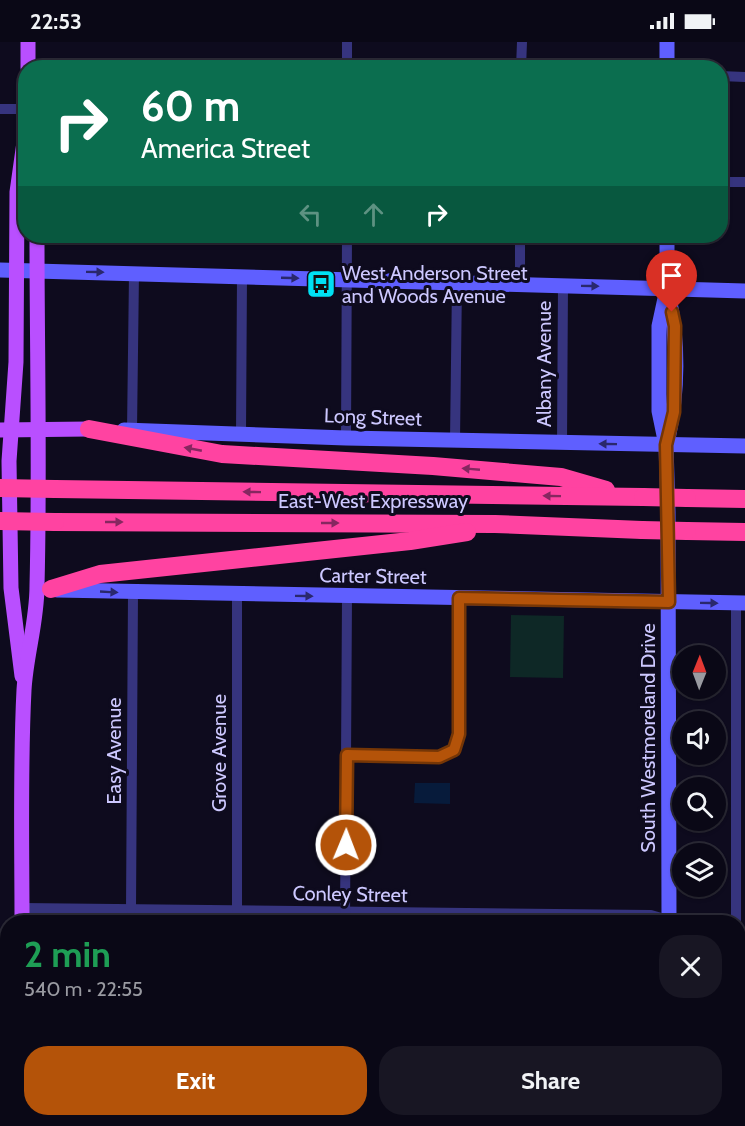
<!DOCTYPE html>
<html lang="en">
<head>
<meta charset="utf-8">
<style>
  body { margin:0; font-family:Cabin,sans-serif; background:#181623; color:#f1f3f6; height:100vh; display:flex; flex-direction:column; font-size:22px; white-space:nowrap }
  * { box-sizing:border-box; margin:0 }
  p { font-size:20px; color:#999aa1 }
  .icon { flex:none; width:33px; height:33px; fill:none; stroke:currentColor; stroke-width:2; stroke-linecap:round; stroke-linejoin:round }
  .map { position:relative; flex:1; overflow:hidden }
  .sheet { position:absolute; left:0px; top:873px; width:746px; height:212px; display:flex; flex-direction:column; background:#0a0816; border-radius:24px 24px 0 0; box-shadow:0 2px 4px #0004,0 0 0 2px #2a2935 }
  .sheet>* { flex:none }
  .hud { position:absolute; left:18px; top:18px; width:710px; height:183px; border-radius:24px; box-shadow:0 2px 4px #0004,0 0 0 2px #2a2935; background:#0b6e4f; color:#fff; overflow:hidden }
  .needle { width:39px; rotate:1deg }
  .fabs { position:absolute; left:672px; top:603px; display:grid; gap:12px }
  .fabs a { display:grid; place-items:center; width:54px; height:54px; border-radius:50%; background:#0a0816; box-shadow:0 2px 4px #0004,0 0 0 2px #2a2935; font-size:30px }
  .pin { position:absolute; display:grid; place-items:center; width:51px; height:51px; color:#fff; margin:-62px -26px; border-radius:50% 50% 50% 0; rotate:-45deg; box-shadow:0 0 6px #0007 }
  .pin .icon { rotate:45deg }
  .me { position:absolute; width:66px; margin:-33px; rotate:1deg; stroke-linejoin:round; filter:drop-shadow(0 0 4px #0008) }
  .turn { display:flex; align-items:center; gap:21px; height:126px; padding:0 24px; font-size:27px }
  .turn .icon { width:78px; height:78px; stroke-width:2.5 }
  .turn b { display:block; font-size:42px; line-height:51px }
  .lanes { display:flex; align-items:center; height:57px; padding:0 24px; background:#0003; justify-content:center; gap:30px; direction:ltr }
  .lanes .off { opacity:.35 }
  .round { display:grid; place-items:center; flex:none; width:63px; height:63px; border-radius:24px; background:#181623 }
  .summary { display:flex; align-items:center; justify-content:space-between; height:102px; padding:0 24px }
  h1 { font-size:36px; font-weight:800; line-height:45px; color:#1e9e55 }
  .button { display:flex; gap:12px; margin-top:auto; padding:12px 24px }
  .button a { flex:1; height:69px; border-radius:24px; background:#b45309; color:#fff; font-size:24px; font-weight:800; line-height:69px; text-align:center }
  .button a+a { background:#181623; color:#f1f3f6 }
  .status { display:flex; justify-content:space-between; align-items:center; height:42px; padding:0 30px; background:#0a0816; direction:ltr }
  .status svg { height:16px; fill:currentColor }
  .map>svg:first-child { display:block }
  .green { fill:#0e2826 }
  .water { fill:#071b3b }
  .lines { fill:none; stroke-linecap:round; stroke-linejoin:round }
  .street { stroke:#36347e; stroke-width:10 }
  .secondary { stroke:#5f5fff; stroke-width:15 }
  .primary { stroke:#b94fff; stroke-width:15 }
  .highway { stroke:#ff43a1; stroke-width:18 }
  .highway-bridge { stroke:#ff43a1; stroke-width:18 }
  .oneway { fill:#2a286d }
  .oneway2 { fill:#862760 }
  .route-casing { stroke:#753606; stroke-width:15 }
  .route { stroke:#b45309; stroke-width:10 }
  .labels { text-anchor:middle; stroke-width:6; stroke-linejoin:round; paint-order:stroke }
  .poi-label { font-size:20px; fill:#cdc8ff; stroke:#0e0b1e; text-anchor:start }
  .street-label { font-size:20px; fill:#cdc8ff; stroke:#0e0b1e }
</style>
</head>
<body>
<div class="status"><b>22:53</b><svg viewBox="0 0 49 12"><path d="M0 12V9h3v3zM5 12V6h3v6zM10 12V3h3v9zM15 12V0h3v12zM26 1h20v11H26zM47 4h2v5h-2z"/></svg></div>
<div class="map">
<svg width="745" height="1084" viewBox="0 0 745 1084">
  <rect width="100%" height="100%" fill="#0e0b1e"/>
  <g class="green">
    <polygon points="511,573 564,574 563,636 510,635"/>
    <polygon points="738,888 745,888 745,1084 677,1084 677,1077 738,1077"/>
  </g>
  <g class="water">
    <polygon points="415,741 450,741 450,762 414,761"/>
    <polygon points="745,914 745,1084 703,1084 704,1077 738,1077 738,915"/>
  </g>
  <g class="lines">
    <g class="street">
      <polyline points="347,24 406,26"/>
      <polyline points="347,26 347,0"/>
      <polyline points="521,26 522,0"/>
      <polyline points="720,34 745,35"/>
      <polyline points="0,67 26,67"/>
      <polyline points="720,140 745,140"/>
      <polyline points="520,242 520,194"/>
      <polyline points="132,388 134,231"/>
      <polyline points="241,391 242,234"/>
      <polyline points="346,396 347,194"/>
      <polyline points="455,398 457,241"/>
      <polyline points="562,401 563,243"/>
      <polyline points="347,713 439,715 454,708 459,692 459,556"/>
      <polyline points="22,866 651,873 675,880"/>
      <polyline points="131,867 133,551"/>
      <polyline points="237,868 237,553"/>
      <polyline points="345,880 347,555"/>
      <polyline points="736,880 736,561"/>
      <polyline points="0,999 8,999"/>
      <polyline points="344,1084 344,1077"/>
    </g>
    <g class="secondary">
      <polyline points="667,26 667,0"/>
      <polyline points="667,194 667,247 659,284 659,369 666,403 668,470 669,880"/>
      <polyline points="0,228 745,249"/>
      <polyline points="124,388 346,396 745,404"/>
      <path d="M 668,397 C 678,350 679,298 668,251"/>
      <polyline points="57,548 745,561"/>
      <polyline points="667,1084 667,1077"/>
    </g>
    <g class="primary">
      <polyline points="28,26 28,0"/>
      <polyline points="0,388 89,387"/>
      <polyline points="22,634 11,546 9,419 16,320 17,150 26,86"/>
      <path d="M 22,880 C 22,803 20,725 24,648 C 26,613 37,580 37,544 C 40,427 37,310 37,194"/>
      <polyline points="12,1084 12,1077"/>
      <polyline points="32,1084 32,1077"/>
    </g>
    <g class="highway">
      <polyline points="89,387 222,412 433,424 561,435 606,448"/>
      <polyline points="55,447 643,455"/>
      <polyline points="687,456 745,457"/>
      <polyline points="55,480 495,482 642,488"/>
      <polyline points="687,489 745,490"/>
      <polyline points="51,547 100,532 410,499 467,490"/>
    </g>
    <g class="highway-bridge">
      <polyline points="0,446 55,447"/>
      <polyline points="643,455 687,456"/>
      <polyline points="0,479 55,480"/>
      <polyline points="642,488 687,489"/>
    </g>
  </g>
  <defs><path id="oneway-solid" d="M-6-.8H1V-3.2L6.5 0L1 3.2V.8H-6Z" transform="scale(1.5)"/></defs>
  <g class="oneway">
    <use href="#oneway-solid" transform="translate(95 230) rotate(1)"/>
    <use href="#oneway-solid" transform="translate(290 236) rotate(2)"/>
    <use href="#oneway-solid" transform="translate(590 244) rotate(1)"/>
    <use href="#oneway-solid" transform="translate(608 402) rotate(-179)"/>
    <use href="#oneway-solid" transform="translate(109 550) rotate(3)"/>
    <use href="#oneway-solid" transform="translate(304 554) rotate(1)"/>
    <use href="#oneway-solid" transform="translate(709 561) rotate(1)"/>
  </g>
  <g class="oneway2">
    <use href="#oneway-solid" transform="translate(193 407) rotate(-169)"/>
    <use href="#oneway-solid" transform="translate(471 427) rotate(-175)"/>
    <use href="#oneway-solid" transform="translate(252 450) rotate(-179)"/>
    <use href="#oneway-solid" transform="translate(552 454) rotate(-179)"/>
    <use href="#oneway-solid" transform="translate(114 480)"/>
    <use href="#oneway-solid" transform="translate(330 481)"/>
  </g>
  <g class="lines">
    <g class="route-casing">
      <polyline id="route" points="346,803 347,713 439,715 454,708 459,692 459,556 669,560 666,403 674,370 675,284 672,270"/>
    </g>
    <use href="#route" class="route"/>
  </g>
  <defs>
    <g id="bus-square" transform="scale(1.5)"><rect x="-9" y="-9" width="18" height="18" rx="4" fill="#00e0f3" stroke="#0e0b1e"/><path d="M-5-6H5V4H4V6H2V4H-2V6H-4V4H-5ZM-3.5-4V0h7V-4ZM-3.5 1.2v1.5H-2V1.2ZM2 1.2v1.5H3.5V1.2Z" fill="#111"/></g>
  </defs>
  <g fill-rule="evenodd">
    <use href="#bus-square" x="321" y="242"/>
  </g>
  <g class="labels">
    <g class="poi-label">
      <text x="342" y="238">West Anderson Street<tspan x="342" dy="23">and Woods Avenue</tspan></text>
    </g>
    <g class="street-label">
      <text transform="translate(544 322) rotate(-90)" y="7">Albany Avenue</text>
      <text transform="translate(373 375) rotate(2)" y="7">Long Street</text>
      <text x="373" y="466">East-West Expressway</text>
      <text transform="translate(373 534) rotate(1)" y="7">Carter Street</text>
      <text transform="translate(648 696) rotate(-90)" y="7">South Westmoreland Drive</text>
      <text transform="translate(114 709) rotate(-90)" y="7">Easy Avenue</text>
      <text transform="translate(219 711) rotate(-90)" y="7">Grove Avenue</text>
      <text transform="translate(350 852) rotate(1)" y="7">Conley Street</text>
    </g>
  </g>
</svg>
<div class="fabs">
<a><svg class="needle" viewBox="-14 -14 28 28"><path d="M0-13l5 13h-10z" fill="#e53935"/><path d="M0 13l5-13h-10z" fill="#999aa1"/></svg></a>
<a><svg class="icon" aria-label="sound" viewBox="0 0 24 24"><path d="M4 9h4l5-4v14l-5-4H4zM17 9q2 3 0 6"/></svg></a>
<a><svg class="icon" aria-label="search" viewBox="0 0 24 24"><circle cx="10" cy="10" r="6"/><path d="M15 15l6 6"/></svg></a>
<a><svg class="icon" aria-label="layers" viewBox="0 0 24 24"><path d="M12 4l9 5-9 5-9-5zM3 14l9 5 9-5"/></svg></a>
</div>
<div class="pin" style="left:672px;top:270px;background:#d93025"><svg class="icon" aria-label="arrive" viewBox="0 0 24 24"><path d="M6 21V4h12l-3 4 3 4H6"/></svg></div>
<svg class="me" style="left:346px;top:803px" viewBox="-20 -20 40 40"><circle r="17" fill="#b45309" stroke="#fff" stroke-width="3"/><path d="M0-11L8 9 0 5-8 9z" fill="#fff"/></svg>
<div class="hud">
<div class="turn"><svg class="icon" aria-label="right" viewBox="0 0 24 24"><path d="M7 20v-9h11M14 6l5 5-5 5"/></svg><div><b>60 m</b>America Street</div></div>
<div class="lanes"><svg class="icon off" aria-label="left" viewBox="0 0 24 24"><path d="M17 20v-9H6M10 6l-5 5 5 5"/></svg><svg class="icon off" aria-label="ahead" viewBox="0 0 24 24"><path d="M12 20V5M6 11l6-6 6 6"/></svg><svg class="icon" aria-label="right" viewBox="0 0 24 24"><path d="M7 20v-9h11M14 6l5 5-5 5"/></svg></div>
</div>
<section class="sheet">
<div class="summary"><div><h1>2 min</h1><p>540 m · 22:55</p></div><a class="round"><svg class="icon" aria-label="close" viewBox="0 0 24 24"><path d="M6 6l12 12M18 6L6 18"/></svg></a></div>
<div class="button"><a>Exit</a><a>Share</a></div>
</section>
</div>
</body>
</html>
